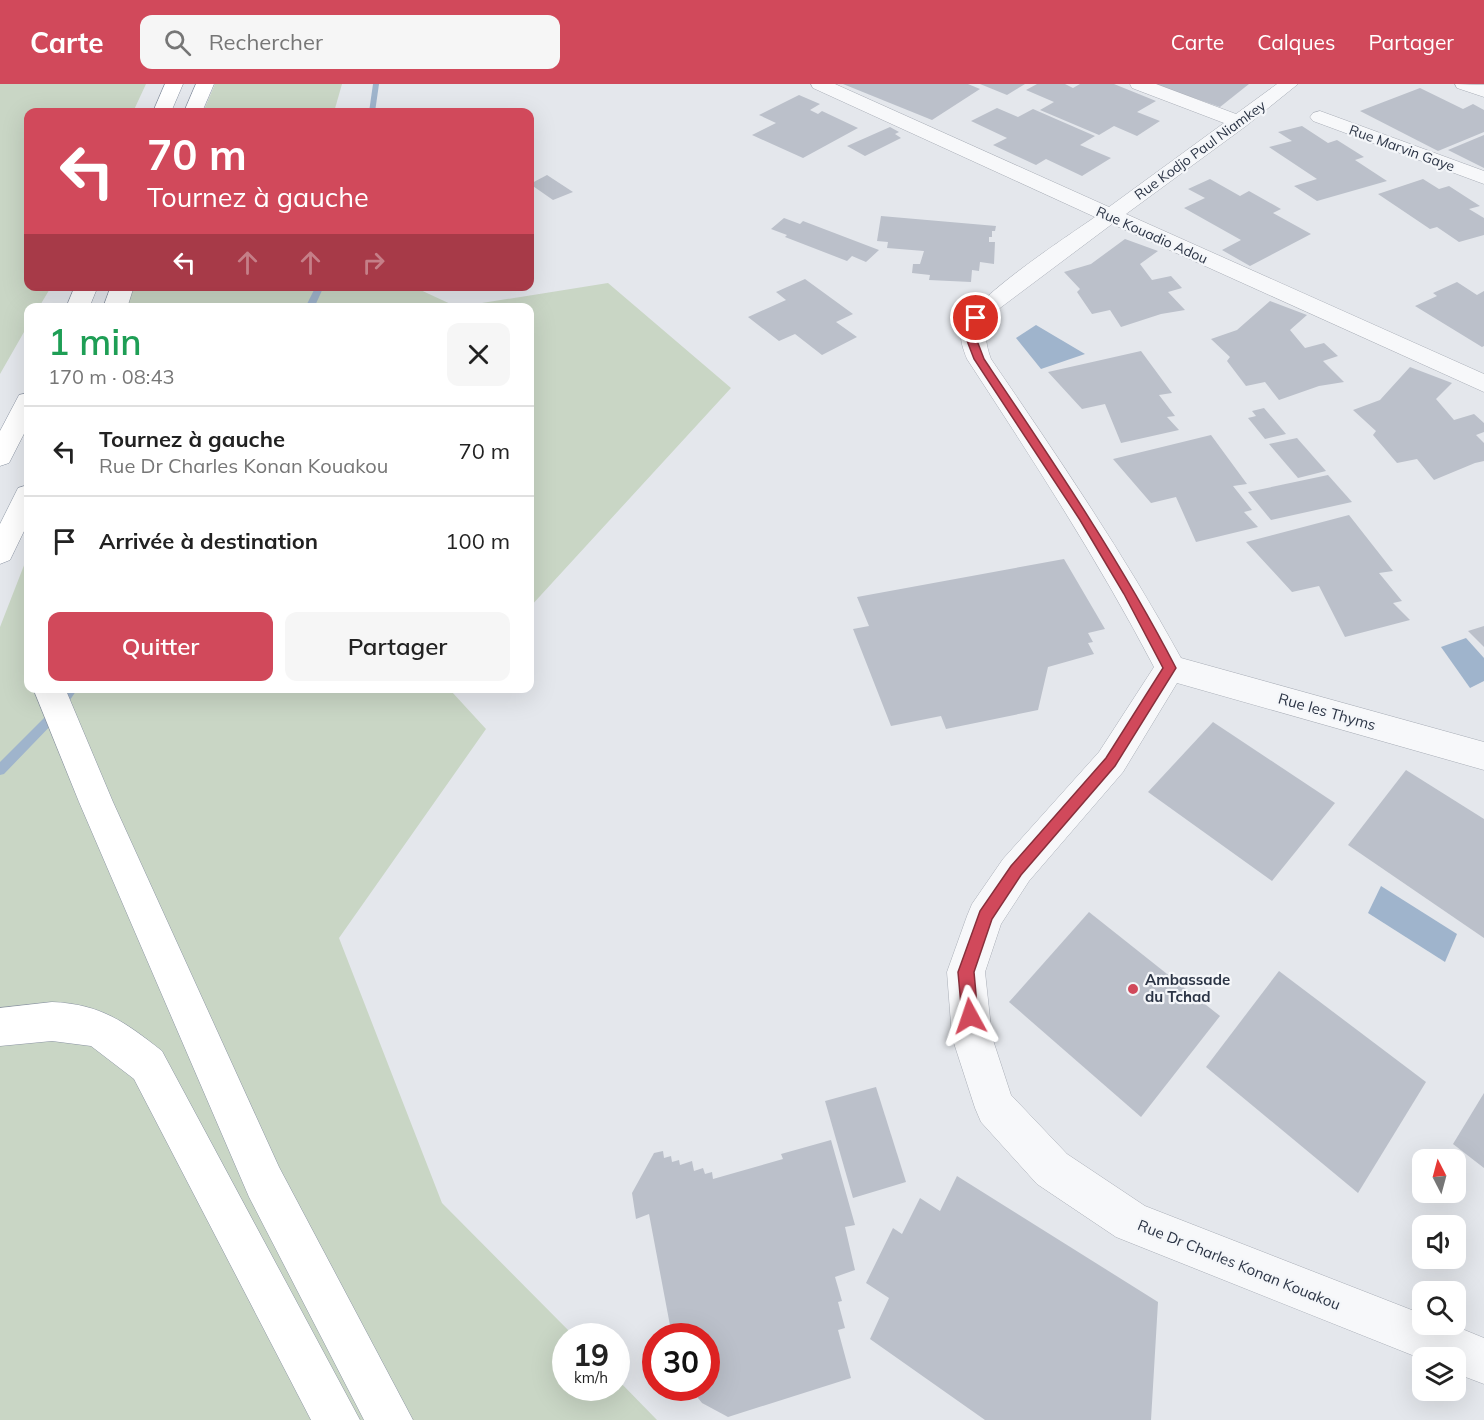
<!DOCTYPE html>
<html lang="fr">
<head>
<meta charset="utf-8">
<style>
  body { margin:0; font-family:Mulish,sans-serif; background:#f6f6f6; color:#222; height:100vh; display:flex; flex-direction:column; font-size:22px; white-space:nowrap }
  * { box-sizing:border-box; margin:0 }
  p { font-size:20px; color:#767676 }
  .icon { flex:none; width:33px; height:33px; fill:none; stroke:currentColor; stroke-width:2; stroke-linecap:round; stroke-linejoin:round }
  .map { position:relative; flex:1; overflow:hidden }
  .panel { position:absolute; left:24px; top:219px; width:510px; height:390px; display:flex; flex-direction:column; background:#fff; border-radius:12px; box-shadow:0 6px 24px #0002 }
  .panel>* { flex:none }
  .top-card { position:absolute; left:24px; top:24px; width:510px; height:183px; border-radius:12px; box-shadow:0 6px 24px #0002; background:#d1495b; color:#fff; overflow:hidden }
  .needle { width:39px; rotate:354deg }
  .controls { position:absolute; left:1412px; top:1065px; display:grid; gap:12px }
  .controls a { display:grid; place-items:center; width:54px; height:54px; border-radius:12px; background:#fff; box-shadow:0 6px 24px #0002; font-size:30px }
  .speed { position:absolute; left:552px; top:1239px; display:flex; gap:12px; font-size:30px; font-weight:700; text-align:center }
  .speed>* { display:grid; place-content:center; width:78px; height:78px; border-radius:50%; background:#fff; box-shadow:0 6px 24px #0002; line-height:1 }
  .speed small { font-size:15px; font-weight:400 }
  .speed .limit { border:9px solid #d22; background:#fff; color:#111 }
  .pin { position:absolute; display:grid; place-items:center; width:51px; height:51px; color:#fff; margin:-26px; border:3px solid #fff; border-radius:50%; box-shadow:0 2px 6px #0007 }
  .me { position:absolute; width:66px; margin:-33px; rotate:355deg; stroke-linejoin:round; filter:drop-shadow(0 0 4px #0008) }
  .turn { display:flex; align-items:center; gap:21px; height:126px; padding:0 24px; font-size:27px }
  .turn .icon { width:78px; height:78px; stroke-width:2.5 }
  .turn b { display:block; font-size:42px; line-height:51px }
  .lanes { display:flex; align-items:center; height:57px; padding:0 24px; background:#0003; justify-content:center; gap:30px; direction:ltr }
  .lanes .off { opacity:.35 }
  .round { display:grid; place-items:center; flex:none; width:63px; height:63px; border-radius:12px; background:#f6f6f6 }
  .head { display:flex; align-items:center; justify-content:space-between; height:102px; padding:0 24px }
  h1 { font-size:36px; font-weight:600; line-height:45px; color:#1e9e55 }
  .button { display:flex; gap:12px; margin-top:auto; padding:12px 24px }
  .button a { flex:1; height:69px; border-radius:12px; background:#d1495b; color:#fff; font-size:24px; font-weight:600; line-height:69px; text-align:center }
  .button a+a { background:#f6f6f6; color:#222 }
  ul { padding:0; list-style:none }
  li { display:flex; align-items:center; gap:18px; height:90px; padding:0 24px; border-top:2px solid #e0e0e0 }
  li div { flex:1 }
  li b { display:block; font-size:22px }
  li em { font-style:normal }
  header { display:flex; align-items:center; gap:36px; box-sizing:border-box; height:84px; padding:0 30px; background:#d1495b; color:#fff }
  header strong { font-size:28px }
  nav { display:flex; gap:33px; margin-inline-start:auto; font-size:21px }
  .search { width:420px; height:54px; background:#f6f6f6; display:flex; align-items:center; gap:15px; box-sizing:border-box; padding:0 21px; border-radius:12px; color:#767676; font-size:22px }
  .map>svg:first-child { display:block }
  .green { fill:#c9d6c5 }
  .water { fill:#9fb4cc }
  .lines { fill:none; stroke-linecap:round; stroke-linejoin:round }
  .stream { fill:#9fb4cc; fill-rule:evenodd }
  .building { fill:#bbc0ca }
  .minor-casing { stroke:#a9aeb7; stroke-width:1 }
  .highway-casing { stroke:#8b94a3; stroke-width:1 }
  .minor { fill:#f7f8fa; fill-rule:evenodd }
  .highway { fill:#fff; fill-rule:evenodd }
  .route { fill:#d1495b; stroke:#882f3b; stroke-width:1.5 }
  .poi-dot { fill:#d1495b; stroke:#f4f6f9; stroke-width:2 }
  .labels { text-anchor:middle; stroke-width:4.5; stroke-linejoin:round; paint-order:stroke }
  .far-street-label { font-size:14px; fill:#2b3445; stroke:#f4f6f9 }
  .street-label { font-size:15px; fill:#2b3445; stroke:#f4f6f9 }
  .poi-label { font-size:15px; font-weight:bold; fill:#2b3445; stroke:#f4f6f9; text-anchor:start }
</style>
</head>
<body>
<header>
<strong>Carte</strong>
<div class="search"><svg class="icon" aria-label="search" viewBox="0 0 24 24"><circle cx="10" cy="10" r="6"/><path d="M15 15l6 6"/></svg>Rechercher</div>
<nav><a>Carte</a><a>Calques</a><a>Partager</a></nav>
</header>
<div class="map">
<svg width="1484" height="1336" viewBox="0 0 1484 1336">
  <rect width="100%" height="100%" fill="#e4e7ec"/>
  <g class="green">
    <polygon points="0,0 146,0 133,28 28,28 28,202 51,203 39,223 28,224 28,241 0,290"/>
    <polygon points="215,0 342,0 334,28 203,28"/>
    <polygon points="608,199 731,304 530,523 530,224 126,224 134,203 414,203 457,223"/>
    <polygon points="28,471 28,604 455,605 452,608 486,645 339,854 442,1119 574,1252 566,1252 566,1304 616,1304 617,1295 657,1336 0,1336 0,543"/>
  </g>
  <g class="water">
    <polygon points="1036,241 1085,270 1041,285 1016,254"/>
    <polygon points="1466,554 1484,574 1484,597 1470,604 1441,563"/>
    <polygon points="1381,802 1457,850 1445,878 1368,829"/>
  </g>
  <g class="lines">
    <g class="stream">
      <polygon points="373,0 379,0 375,28 369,28"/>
      <polygon points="316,202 324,202 314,224 305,224"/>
      <polygon points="66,604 78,604 58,634 4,690 0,691 0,678 50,628"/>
    </g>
  </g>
  <g class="building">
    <polygon points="843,0 968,0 980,5 932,36"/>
    <polygon points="980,0 1025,0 1007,11"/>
    <polygon points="1037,0 1065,0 1073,4 1080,0 1114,0 1156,17 1137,28 1160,37 1137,52 1114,42 1099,51 1040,26 1054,18 1026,6"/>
    <polygon points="1153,0 1249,0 1220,23"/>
    <polygon points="1420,4 1463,25 1473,20 1484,26 1484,48 1438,67 1360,27"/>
    <polygon points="799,11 820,20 810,26 818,30 822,27 858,44 803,74 752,51 776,39 759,31"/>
    <polygon points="997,24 1018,33 1033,25 1095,52 1080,61 1111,74 1082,92 1046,75 1036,81 993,61 1007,54 971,37"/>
    <polygon points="1302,42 1328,59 1337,56 1364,73 1355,76 1387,97 1317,117 1294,102 1317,95 1269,63 1292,57 1278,48"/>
    <polygon points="890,43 899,48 895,50 901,54 865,72 847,62"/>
    <polygon points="1484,51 1484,84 1448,66"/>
    <polygon points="547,91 573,108 553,116 530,100"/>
    <polygon points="1210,95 1240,112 1249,107 1281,125 1273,129 1311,150 1250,182 1222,166 1241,156 1184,124 1205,114 1188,105"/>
    <polygon points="1423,95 1439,105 1449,102 1480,122 1469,125 1484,134 1484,151 1459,158 1437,143 1430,145 1378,110"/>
    <polygon points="881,132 996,142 995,147 992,147 992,153 989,153 989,158 995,158 994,180 980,178 979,187 972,186 971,198 929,196 930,191 912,189 913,180 920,180 924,167 887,164 888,158 877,157"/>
    <polygon points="784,134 800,140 803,137 879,166 866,178 852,172 847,177 785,153 787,151 771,145"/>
    <polygon points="1125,155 1158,167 1140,180 1152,196 1171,192 1182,204 1168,208 1185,226 1161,230 1121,243 1110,226 1092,230 1077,208 1080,205 1064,188 1091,180"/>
    <polygon points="805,195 853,230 836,238 857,253 822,271 795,250 779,257 748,233 786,216 776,208"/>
    <polygon points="1457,198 1477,211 1484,207 1484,262 1482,263 1415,222 1437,212 1433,209"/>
    <polygon points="1270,217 1307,231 1290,246 1305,264 1324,259 1338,272 1323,277 1344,298 1319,302 1279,316 1265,298 1246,302 1227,277 1230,273 1211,255 1237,246"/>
    <polygon points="1141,267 1172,309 1159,311 1175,332 1167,333 1179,346 1121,359 1105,320 1082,325 1048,288"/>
    <polygon points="1410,283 1452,299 1436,315 1454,336 1474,330 1484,339 1484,348 1476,351 1484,359 1484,377 1475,379 1434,396 1417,375 1397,379 1373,351 1376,347 1353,326 1380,316"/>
    <polygon points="1264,324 1286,350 1265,355 1248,334 1256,332 1252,327"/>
    <polygon points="1211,351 1247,400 1233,402 1252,426 1244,428 1258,443 1196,458 1176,413 1151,419 1113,375"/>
    <polygon points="1297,354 1326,387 1298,394 1269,360"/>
    <polygon points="1328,391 1352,418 1271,436 1248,408"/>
    <polygon points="1349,431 1393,487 1379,489 1402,517 1393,519 1410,536 1345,553 1319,502 1292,508 1246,458"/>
    <polygon points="1064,475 1105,545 1088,549 1093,558 1088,559 1094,570 1048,583 1038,626 946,645 941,632 891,642 853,545 869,542 857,513"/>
    <polygon points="1484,542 1484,563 1468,547"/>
    <polygon points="1213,638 1335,719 1272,797 1148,708"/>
    <polygon points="1406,686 1484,735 1484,854 1348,761"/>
    <polygon points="1089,828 1220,932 1141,1033 1009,918"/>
    <polygon points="1279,887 1426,998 1358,1109 1206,983"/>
    <polygon points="876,1003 906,1098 853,1114 825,1017"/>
    <polygon points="1484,1009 1484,1084 1453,1060"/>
    <polygon points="831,1056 855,1141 845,1143 855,1186 835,1193 842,1217 838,1218 845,1244 838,1246 851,1294 728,1333 702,1319 690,1304 706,1304 706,1252 672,1252 649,1130 636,1135 632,1109 654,1069 663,1067 664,1074 671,1072 672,1078 679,1076 680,1081 692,1077 694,1087 703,1084 705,1090 712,1088 713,1095 783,1075 781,1070"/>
    <polygon points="957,1092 1158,1218 1151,1336 985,1336 870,1255 889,1214 866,1199 893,1144 902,1150 920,1114 940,1127"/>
  </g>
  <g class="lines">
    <g class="minor-casing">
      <g id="minor">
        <path d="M 811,0 L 835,0 L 1109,123 L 1224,39 L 1132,4 L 1130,0 L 1156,0 L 1236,30 L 1277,0 L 1298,0 L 1246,42 L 1126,130 L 1484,290 L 1484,308 L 1112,140 L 1000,224 C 984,241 983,253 991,275 C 1058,373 1124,470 1181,574 L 1484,658 L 1484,686 L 1177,599 L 1123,688 L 1029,797 L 1001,840 L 985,888 L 992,953 L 1011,1011 L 1067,1070 L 1145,1122 L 1422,1230 L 1422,1240 L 1450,1240 L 1484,1254 L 1484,1300 L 1455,1289 L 1455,1274 L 1422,1274 L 1422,1275 L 1116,1153 L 1037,1100 L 981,1038 L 975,1024 L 952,953 L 947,888 L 967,832 L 972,820 L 1003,775 L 1099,668 L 1154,583 C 1098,476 1033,376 967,275 C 963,265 959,254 962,244 C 969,216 1068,152 1095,133 L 813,4 Z"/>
        <polygon points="1455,0 1484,1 1484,13 1457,4"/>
        <polygon points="1320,27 1484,87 1484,100 1313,37 1310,33 1313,29"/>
      </g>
    </g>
    <g class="highway-casing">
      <g id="highway">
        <polygon points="165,0 183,0 171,28 153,28"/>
        <polygon points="196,0 214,0 202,28 184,28"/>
        <polygon points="75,202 98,202 89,224 66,224"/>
        <polygon points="111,202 134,202 127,224 103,224"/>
        <polygon points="28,309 28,342 9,379 0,382 0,347 19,311"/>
        <polygon points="28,401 28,439 10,476 0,480 0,440 18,404"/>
        <polygon points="33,604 65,604 113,718 279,1083 413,1336 364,1336 249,1113 79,718"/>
        <path d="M 52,918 C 101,920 125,938 162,967 L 360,1336 L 311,1336 L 134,995 L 91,962 L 52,957 L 0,962 L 0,924 Z"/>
      </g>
    </g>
    <use href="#minor" class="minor"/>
    <use href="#highway" class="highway"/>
  </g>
  <path class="route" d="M 976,231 L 980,234 L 976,254 L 984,275 C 1052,376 1120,476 1176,584 L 1115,682 L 1021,791 L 992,835 L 974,888 L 978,932 L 975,937 L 970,940 L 964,937 L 962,932 L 958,888 L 980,827 L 1011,782 L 1106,674 L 1163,584 L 1124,510 L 1080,436 L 974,275 L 966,254 L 971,234 Z"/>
  <circle class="poi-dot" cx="1133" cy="905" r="6"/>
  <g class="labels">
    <g class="far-street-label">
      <text transform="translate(1402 64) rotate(20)" y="5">Rue Marvin Gaye</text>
      <text transform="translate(1200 66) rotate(-36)" y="5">Rue Kodjo Paul Niamkey</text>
      <text transform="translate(1152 151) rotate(24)" y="5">Rue Kouadio Adou</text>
    </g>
    <g class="street-label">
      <text transform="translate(1327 628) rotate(16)" y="5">Rue les Thyms</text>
      <text transform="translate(1239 1181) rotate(22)" y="5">Rue Dr Charles Konan Kouakou</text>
    </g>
    <g class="poi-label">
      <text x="1145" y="901">Ambassade<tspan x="1145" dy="17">du Tchad</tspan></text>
    </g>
  </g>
</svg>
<div class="controls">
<a><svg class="needle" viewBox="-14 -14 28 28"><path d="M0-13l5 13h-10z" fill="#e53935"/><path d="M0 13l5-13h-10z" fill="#767676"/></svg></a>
<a><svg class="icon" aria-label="sound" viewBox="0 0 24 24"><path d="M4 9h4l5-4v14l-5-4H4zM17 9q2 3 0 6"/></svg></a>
<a><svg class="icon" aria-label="search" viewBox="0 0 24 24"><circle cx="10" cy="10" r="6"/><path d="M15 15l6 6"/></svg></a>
<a><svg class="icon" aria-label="layers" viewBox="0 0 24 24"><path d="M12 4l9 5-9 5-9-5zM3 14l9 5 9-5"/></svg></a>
</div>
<div class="speed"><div>19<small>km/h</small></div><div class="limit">30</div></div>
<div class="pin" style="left:976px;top:234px;background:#d93025"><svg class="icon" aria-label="arrive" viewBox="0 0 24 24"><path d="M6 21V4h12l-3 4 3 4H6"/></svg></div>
<svg class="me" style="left:970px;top:932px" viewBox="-20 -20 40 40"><path d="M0-17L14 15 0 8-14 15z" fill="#d1495b" stroke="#fff" stroke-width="4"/></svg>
<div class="top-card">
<div class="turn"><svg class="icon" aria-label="left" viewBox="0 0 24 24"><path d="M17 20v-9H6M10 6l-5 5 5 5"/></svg><div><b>70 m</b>Tournez à gauche</div></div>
<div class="lanes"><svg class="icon" aria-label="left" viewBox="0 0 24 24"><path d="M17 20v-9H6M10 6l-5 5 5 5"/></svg><svg class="icon off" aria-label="ahead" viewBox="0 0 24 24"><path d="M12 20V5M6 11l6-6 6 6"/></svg><svg class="icon off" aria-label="ahead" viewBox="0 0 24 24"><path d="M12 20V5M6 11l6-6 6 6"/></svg><svg class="icon off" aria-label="right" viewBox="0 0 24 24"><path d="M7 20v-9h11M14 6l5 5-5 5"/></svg></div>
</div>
<section class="panel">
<div class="head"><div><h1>1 min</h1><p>170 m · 08:43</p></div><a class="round"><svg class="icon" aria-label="close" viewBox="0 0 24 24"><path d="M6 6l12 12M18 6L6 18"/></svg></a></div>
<ul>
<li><svg class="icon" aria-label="left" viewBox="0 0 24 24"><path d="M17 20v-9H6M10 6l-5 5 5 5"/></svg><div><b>Tournez à gauche</b><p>Rue Dr Charles Konan Kouakou</p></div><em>70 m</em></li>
<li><svg class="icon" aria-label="arrive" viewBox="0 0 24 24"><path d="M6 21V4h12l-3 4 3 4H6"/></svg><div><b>Arrivée à destination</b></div><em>100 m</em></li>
</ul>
<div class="button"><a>Quitter</a><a>Partager</a></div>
</section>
</div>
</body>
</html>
